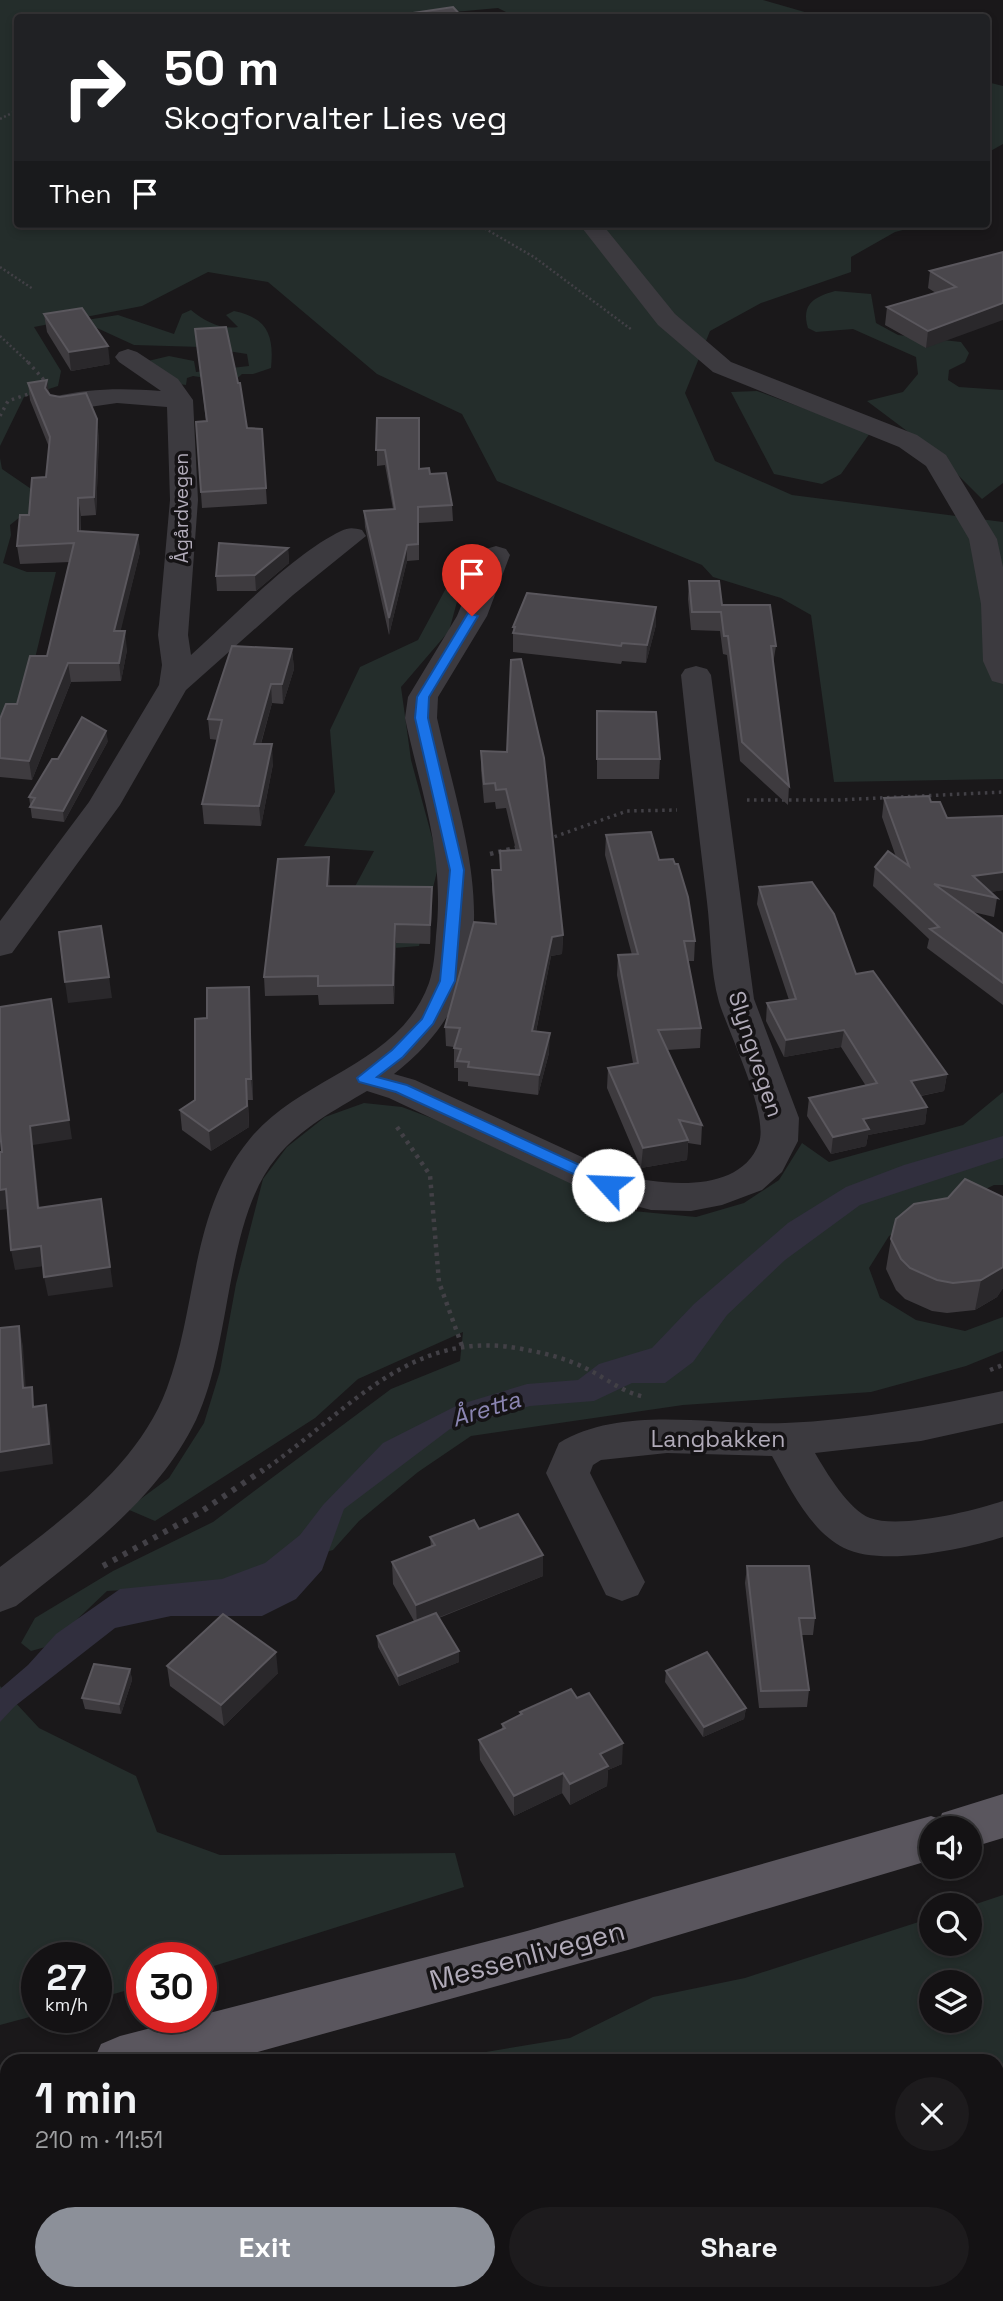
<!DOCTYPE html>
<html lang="en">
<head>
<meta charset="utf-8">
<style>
  body { margin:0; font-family:"Space Grotesk",sans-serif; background:#1d1b1d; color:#f1f3f6; height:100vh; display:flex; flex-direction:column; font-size:26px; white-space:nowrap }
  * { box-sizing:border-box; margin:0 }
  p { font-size:23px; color:#9d9ea0 }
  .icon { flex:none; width:38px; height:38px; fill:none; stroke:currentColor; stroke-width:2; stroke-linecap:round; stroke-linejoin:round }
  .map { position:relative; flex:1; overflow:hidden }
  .side { position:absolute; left:0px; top:2054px; width:1004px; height:247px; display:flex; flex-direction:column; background:#141214; border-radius:21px 21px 0 0; box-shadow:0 4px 10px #0003,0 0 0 2px #333234 }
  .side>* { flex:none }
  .hud { position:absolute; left:14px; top:14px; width:976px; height:214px; border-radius:7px; box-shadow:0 4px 10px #0003,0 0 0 2px #333234; background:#202124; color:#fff; overflow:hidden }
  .fabs { position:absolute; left:919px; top:1816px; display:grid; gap:14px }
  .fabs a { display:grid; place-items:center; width:63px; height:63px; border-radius:50%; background:#141214; box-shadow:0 4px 10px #0003,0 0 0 2px #333234; font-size:35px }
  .speed { position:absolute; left:21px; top:1942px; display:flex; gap:14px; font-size:35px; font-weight:700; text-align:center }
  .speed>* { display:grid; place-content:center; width:91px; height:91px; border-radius:50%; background:#141214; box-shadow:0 4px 10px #0003,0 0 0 2px #333234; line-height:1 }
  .speed small { font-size:18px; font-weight:400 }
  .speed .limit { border:10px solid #d22; background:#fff; color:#111 }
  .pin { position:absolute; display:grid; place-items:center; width:60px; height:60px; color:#fff; margin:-72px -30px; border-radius:50% 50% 50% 0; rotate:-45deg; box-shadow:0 0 7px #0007 }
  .pin .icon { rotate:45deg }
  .me { position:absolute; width:77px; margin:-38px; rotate:295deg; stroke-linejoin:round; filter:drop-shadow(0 0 5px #0008) }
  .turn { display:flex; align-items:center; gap:24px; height:147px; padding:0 35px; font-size:32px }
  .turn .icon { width:91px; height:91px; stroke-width:2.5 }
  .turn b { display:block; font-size:49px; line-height:60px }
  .then { display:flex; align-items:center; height:66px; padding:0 35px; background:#0003; gap:14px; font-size:26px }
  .round { display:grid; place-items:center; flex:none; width:74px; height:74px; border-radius:37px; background:#1d1b1d }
  .headline { display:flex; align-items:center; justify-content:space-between; height:119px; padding:0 35px }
  h1 { font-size:42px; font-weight:600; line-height:52px }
  .primary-button { display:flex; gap:14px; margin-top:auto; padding:14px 35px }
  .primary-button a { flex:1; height:80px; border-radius:42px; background:#8c9099; color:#fff; font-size:28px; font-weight:600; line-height:80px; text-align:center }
  .primary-button a+a { background:#1d1b1d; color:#f1f3f6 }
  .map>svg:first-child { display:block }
  .green { fill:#242d2b; fill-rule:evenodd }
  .water { fill:#312f3e }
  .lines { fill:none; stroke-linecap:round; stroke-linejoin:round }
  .path-far3 { stroke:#424046; stroke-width:2.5; stroke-dasharray:2 2.5; stroke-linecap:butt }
  .path-far2 { stroke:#424046; stroke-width:3.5; stroke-dasharray:2.5 4.5; stroke-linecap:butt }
  .path-far1 { stroke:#424046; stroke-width:4.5; stroke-dasharray:3.5 5; stroke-linecap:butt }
  .path { stroke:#424046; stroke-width:6; stroke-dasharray:4.5 7; stroke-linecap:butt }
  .minor { fill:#3c3a3f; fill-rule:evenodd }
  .major { fill:#5a565e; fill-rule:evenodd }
  .wall { fill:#3e3b3f }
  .shaded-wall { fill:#2a282b }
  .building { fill:#4a474c; stroke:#5a575d; stroke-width:2 }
  .route { fill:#1a73e8; stroke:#114b97; stroke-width:2 }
  .labels { text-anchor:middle; stroke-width:7; stroke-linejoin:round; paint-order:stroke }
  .far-street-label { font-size:19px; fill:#b1abb9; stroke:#151315 }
  .street-label { font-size:23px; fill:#b1abb9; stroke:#151315 }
  .water-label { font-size:24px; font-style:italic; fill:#8b85b2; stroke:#151315 }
  .near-street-label { font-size:28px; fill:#b1abb9; stroke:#151315 }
</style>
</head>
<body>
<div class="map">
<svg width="1003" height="2301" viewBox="0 0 1003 2301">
  <rect width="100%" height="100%" fill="#1a181a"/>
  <g class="green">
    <polygon points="0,0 763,0 822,17 518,18 498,8 389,18 18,18 18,224 926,224 895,232 851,257 851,272 761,303 710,331 685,393 715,461 792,495 1003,522 1003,779 834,782 811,615 781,598 713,577 702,565 497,481 462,414 377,374 268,282 208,272 142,306 34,327 61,371 58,386 24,397 0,446"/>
    <polygon points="987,82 1003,86 1003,144 987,153"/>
    <path d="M 835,291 L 871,294 L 876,323 L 898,335 L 961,342 L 969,353 L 965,362 L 949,370 L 948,380 L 959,387 L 1003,390 L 1003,483 L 982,499 L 935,452 L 867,401 L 903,392 L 918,374 L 916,357 L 853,329 L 816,332 L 808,328 C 801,304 814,297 835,291 Z"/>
    <path d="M 191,310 C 204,321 221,330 238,327 L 226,315 L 234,311 C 269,318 274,337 271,368 L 253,374 L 242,374 L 233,382 L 193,376 L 187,378 L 186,385 L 179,384 L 148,361 L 169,356 L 194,361 L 196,372 L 249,366 L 247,354 L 202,347 L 134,345 L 97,328 L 85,327 L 80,321 L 118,315 L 174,334 L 182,314 Z"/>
    <polygon points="757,391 870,433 841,474 822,484 774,474 731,392"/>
    <polygon points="0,458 2,469 40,495 31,515 20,517 10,525 11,535 3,563 27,572 56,572 27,691 0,732"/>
    <polygon points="469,558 449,631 401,687 411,760 439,863 419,946 319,954 374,851 304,846 335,792 330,730 360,667 418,640 451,579"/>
    <polygon points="1003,1092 1003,1185 994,1185 889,1236 869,1268 880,1298 916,1320 965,1331 1003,1317 1003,1351 966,1366 871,1392 683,1405 471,1436 418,1472 359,1521 333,1550 209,1585 107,1591 49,1646 31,1651 21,1643 35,1618 113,1571 213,1522 391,1389 460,1361 463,1332 358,1379 315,1418 155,1521 127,1509 169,1478 204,1423 220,1371 236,1284 263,1179 287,1147 325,1117 364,1103 402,1107 455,1127 633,1211 696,1217 744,1203 779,1180 802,1143 829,1162 963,1125"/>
    <polygon points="0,1686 39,1728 136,1776 157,1832 220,1855 455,1853 464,1887 201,1970 201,1958 142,1958 142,1986 96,1999 96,1958 37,1958 37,2015 0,2025"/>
    <path d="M 1003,1895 L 1003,2136 L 998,2139 L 998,2062 L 432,2061 L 570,2038 L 653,1997 L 745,1978 L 931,1918 L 931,1944 L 970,1944 L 970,1906 ZM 931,1983 L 970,1983 L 970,2021 L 931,2021 Z"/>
    <polygon points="223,2294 777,2294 772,2301 219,2301"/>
  </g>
  <polygon class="water" points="1003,1136 1003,1158 860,1205 785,1260 727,1315 693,1362 665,1383 632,1383 594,1401 530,1406 450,1429 344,1509 322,1570 296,1599 262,1616 171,1616 115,1628 15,1706 0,1722 0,1689 28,1665 56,1634 120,1589 222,1579 265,1563 300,1535 323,1505 383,1443 458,1405 527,1384 578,1380 599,1364 652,1348 694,1304 788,1223 846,1187 904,1165"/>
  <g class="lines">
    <g class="path-far3">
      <polyline points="0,119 18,110"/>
      <polyline points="477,224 534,257 632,330"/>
      <polyline points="0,267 33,289"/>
      <polyline points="0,336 30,364"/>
    </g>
    <g class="path-far2">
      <polyline points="28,362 44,380"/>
      <polyline points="0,416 8,401 34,392"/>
      <polyline points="747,800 838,800 1003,792"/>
      <polyline points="548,839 627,811 677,810"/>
    </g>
    <g class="path-far1">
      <polyline points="490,854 519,847"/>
      <polyline points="397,1127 430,1175 439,1282 462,1346"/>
      <polyline points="990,1370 1003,1365"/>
      <path d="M 261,1472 C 347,1414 411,1324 527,1350 C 545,1353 567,1359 583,1367 C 605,1377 621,1392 645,1397"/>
    </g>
    <polyline class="path" points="103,1566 199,1513 263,1470"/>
    <g class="minor">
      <polygon points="579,224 602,224 675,314 731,362 917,435 946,455 997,539 1003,567 1003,684 992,681 983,661 981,604 969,539 926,466 899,447 713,372 658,325"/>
      <path d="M 128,349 L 137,352 L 178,379 L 193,400 L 198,500 L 188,635 L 191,655 C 232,618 293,554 341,531 C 349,527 354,528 362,530 L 366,536 L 293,595 L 186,690 L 120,805 L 12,953 L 0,956 L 0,921 L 89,802 L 159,685 L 162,665 L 158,635 L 170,500 L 167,407 L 117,403 L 62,411 L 53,409 L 49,403 L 53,397 C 89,388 124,388 161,391 L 119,362 L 115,357 L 119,352 Z"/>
      <path d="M 496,546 L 506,549 L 510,555 L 487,616 L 438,697 L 437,718 C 466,848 521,975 394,1074 L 415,1080 L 621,1175 C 662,1185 740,1195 759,1143 C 769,1114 729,1034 719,1002 C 710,971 711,934 707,902 C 698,826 689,751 681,675 L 685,669 L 696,666 L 707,669 L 711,675 L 754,999 L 799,1118 L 798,1141 L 782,1172 L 762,1190 L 722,1205 L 691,1211 L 651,1210 L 595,1195 L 389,1098 L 367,1091 C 335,1110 301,1128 277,1157 C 224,1221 233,1341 196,1420 C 158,1499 83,1553 16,1606 L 0,1612 L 0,1567 C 63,1519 138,1466 167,1388 C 198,1305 190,1212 249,1140 C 300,1076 399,1066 429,983 C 434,968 435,951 436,936 C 445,853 422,797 405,718 L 408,697 L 457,616 L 482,555 L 486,549 Z"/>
      <path d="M 1003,1391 L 1003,1423 L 921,1441 L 815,1453 C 826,1472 849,1510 870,1518 C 900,1529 973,1511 1003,1501 L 1003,1537 C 965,1549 882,1567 844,1548 C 810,1531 790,1488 772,1456 L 667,1453 L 601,1460 L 593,1465 L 590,1473 L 645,1582 L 638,1595 L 622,1601 L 606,1595 L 546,1473 L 559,1443 C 623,1404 713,1426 785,1423 C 859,1420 932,1406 1003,1391 Z"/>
    </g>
    <g class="major">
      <polygon points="1003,1794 1003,1838 970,1848 970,1829 931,1829 931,1860 628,1950 221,2062 93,2062 101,2044 120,2036 527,1931 931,1816 940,1819 942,1813"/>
      <polygon points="7,2064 7,2116 0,2118 0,2066"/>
    </g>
  </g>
  <g class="wall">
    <polygon points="1003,252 926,348 885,325 887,307 936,293 928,288 930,271"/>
    <polygon points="44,314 110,364 71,371 47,332"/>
    <polygon points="197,345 247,428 262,429 267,504 202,508 196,422 206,421"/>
    <polygon points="28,383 49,393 99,436 96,515 81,516 81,531 140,552 120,631 127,650 121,681 71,682 32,780 0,777 0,719 17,704 47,656 70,562 20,564 17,546 29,515 46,477 49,447 30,400"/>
    <polygon points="377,418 419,469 452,505 453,521 419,523 419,560 407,561 389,635 365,527 364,511 393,509 385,465 377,466"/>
    <polygon points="288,548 289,563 256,591 217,591 216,576"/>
    <polygon points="689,581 776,646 773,664 789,786 788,805 740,761 727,655 723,654 720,631 691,630 688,599"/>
    <polygon points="656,607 656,625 646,663 622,661 621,664 513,652 513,627"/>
    <polygon points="292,649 294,669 283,704 272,703 261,744 273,764 261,826 204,824 202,804 218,740 210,739 208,719"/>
    <polygon points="597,711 660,759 659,779 597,779"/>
    <polygon points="108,741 64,822 32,818 29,797 58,759"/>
    <polygon points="481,751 507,752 563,935 562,954 551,956 536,1032 549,1053 538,1095 468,1086 468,1082 458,1081 458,1068 454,1068 454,1047 446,1046 445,1027 495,924 492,890 492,870 500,870 500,851 516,850 506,808 496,809 495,802 484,803 481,770"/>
    <polygon points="884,798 931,802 947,818 1003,890 990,892 997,898 994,917 973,912 1003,934 1003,1005 927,948 929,939 873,886 875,867 896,857 882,817"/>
    <polygon points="606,835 659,860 695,941 694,961 688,961 701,1028 700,1048 667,1050 702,1125 701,1145 688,1143 687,1160 641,1168 607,1088 608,1068 633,1063 617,975 618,955 632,955 605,855"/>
    <polygon points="330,876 329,886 432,887 432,905 430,944 396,943 394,1004 319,1005 318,995 265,996 264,977"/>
    <polygon points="759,887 856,974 947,1074 944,1091 921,1096 927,1107 925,1124 868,1135 866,1146 831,1154 807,1116 809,1098 866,1086 841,1047 784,1057 766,1021 767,1003 789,1000 757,904"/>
    <polygon points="249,987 250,1007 253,1100 248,1100 249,1127 211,1151 182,1130 180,1110 195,1100 207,1018"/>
    <polygon points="891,1239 1003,1288 997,1297 975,1310 947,1313 932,1311 905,1299 896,1290 886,1269"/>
    <polygon points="479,1529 543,1555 543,1576 439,1618 459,1651 459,1662 399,1686 378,1647 377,1636 414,1621 393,1584 392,1562 431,1547 430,1537"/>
    <polygon points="747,1566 815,1618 813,1635 801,1635 809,1690 807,1707 759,1708 745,1583"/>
    <polygon points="167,1666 278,1673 224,1726 170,1686"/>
    <polygon points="130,1669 132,1680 121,1714 85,1709 82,1698"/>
    <polygon points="666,1671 746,1708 744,1719 703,1737 665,1682"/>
    <polygon points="520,1712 622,1764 608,1770 607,1786 570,1805 562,1793 514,1816 480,1760 479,1740 502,1729 502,1724 520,1715"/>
    <polygon points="0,2259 7,2294 20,2294 20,2301 0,2301"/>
  </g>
  <g class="shaded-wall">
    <polygon points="1003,303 1003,320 926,348 928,331"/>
    <polygon points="108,346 110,364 71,371 69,352"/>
    <polygon points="47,380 50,397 45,388"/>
    <polygon points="97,419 99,436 96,515 94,497"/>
    <polygon points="78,498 81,516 80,548 78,531"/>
    <polygon points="138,535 140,552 116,650 114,631"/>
    <polygon points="407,545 407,561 389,635 389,618"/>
    <polygon points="288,548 289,563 256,591 255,575"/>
    <polygon points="656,607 656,625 646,663 647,645"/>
    <polygon points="125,631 127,650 121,681 119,663"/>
    <polygon points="292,649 294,669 283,704 282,684"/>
    <polygon points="68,663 71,682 32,780 29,761"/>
    <polygon points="271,684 272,703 255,764 254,744"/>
    <polygon points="106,731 108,741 64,822 63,811"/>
    <polygon points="272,744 273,764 261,826 259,806"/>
    <polygon points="329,857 330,876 328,904 327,886"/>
    <polygon points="1003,872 1003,890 979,894 973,876"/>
    <polygon points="432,887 432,905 430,944 430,925"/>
    <polygon points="395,924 396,943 394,1004 393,985"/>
    <polygon points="563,935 562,954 551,956 532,1051 532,1031 552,937"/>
    <polygon points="109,977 112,998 68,1003 65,982"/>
    <polygon points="249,987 250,1007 253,1100 251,1079"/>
    <polygon points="51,999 72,1139 33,1145 42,1228 38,1208 30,1126"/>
    <polygon points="844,1030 841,1047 784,1057 786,1040"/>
    <polygon points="550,1033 549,1053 538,1095 539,1075"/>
    <polygon points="947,1074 944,1091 909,1098 911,1081"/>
    <polygon points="246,1079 249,1127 211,1151 209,1131"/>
    <polygon points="927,1107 925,1124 868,1135 866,1146 831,1154 833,1137 863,1119"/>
    <polygon points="688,1140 687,1160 641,1168 643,1148"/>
    <polygon points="6,1189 9,1209 0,1210 0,1190"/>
    <polygon points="104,1219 113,1287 48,1296 44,1277"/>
    <polygon points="41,1246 45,1266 15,1270 11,1250"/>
    <polygon points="1003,1267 1003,1288 997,1297 975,1310 981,1280"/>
    <polygon points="19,1326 23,1346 27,1407 23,1388"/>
    <polygon points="46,1405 50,1425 53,1464 0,1472 0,1452"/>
    <polygon points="543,1555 543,1576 417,1626 416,1605"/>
    <polygon points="459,1651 459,1662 399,1686 398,1676"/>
    <polygon points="276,1652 278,1673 224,1726 221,1705"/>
    <polygon points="130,1669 132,1680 121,1714 119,1704"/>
    <polygon points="746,1708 744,1719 703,1737 704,1727"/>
    <polygon points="623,1743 622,1764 608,1770 607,1786 570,1805 570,1784 600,1754"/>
    <polygon points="563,1773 562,1793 514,1816 514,1796"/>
    <polygon points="16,2294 20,2294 20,2301 17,2301"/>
  </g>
  <g class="building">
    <polygon points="453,7 463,18 379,18"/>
    <polygon points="1003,252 1003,303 928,331 887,307 956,287 930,271"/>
    <polygon points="82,308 108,346 69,352 44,314"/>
    <polygon points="226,327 238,383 240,383 247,428 262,429 266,488 201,492 196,422 207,421 195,329"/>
    <polygon points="47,380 45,388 50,395 60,397 86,393 97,419 94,497 78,498 78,531 138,535 114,631 125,631 119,663 68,663 29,761 0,758 0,719 6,704 17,704 30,656 47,656 74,543 17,546 20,515 29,515 32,478 46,477 50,437 28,383"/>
    <polygon points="377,418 419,418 419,469 429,468 430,474 446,473 452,505 418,507 418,544 407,545 389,618 364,511 395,509 385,450 376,450"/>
    <polygon points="219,543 288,548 255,575 216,576"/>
    <polygon points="689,581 719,581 722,605 770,605 776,646 771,646 789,786 742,742 728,636 724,636 721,612 692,612"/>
    <polygon points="527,593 656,607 647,645 622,643 621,646 513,633 515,627 513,627"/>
    <polygon points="232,646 292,649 282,684 271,684 254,744 272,744 259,806 202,804 222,720 208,719"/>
    <polygon points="521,659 544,758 563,935 552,937 532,1031 550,1033 539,1075 468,1067 469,1062 457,1061 461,1049 454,1048 460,1028 445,1027 474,922 496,924 492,870 501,870 500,851 521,850 506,789 496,790 495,783 484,784 481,751 507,752 511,660"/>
    <polygon points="597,711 656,712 660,759 597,759"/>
    <polygon points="82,717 106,731 63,811 30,807 35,798 29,797 52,759 58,759"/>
    <polygon points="929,796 931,802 940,802 947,818 1003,816 1003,872 973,876 997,898 934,884 1003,934 1003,983 930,929 939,927 875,867 888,851 909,866 884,798"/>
    <polygon points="651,832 659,860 673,859 675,864 678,864 688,897 695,941 684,941 701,1028 658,1030 702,1125 679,1120 688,1140 643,1148 608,1068 638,1063 618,955 638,954 606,835"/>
    <polygon points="329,857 327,886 432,887 430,925 395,924 393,985 318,986 318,976 264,977 278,859"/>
    <polygon points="812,882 834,914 856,974 873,971 947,1074 911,1081 927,1107 863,1119 869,1129 833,1137 809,1098 877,1083 844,1030 786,1040 767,1003 796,999 759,887"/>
    <polygon points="101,926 109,977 65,982 59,932"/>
    <polygon points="249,987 251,1079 246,1079 247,1106 209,1131 180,1110 195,1100 195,1019 207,1018 207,988"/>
    <polygon points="51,999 69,1120 30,1126 38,1208 101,1199 110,1267 44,1277 41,1246 11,1250 6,1189 0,1190 0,1152 2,1152 0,1131 0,1007"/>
    <polygon points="965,1179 1003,1197 1003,1267 981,1280 953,1283 937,1280 910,1268 901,1259 891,1239 896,1219 914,1204 948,1198"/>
    <polygon points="19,1326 23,1388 32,1387 33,1407 46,1405 49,1444 0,1452 0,1328"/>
    <polygon points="518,1514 543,1555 416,1605 392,1562 435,1545 430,1537 474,1520 479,1529"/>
    <polygon points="747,1566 809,1566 815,1618 799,1618 809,1690 761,1691"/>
    <polygon points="436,1613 459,1651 398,1676 377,1636"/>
    <polygon points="223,1614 276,1652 221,1705 167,1666"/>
    <polygon points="707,1652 746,1708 704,1727 666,1671"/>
    <polygon points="94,1664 130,1669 119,1704 82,1698"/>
    <polygon points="571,1689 577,1698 589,1693 623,1743 600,1754 608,1766 570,1784 563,1773 514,1796 479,1740 505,1728 502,1724 522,1714 520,1712"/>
    <polygon points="7,2258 7,2294 16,2294 16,2298 0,2300 0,2259"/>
    <polygon points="1003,2265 1003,2301 889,2301 886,2294 998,2294 998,2267"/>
  </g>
  <polygon class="route" points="468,613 478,616 429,697 428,718 464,870 455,981 433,1024 403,1057 377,1077 407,1085 614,1181 617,1185 608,1190 396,1092 359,1082 357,1078 392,1050 422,1019 440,981 450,870 415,718 417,697"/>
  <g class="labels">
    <g class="far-street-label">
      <text transform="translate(181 508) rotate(-90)" y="7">Ågårdvegen</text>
    </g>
    <g class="street-label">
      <text transform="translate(756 1054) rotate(72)" y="8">Slyngvegen</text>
      <text x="718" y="1447">Langbakken</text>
    </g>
    <g class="water-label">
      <text transform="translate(486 1409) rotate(-17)" y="8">Åretta</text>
    </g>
    <g class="near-street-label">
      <text transform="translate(527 1955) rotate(-15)" y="10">Messenlivegen</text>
    </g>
  </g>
</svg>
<div class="fabs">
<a><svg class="icon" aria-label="sound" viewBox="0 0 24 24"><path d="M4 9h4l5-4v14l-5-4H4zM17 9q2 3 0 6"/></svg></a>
<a><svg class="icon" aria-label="search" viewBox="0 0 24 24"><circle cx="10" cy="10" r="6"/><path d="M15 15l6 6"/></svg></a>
<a><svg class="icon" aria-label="layers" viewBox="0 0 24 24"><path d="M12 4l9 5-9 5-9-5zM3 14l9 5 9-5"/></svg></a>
</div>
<div class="speed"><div>27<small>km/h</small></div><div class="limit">30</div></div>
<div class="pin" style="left:472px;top:616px;background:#d93025"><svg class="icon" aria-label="arrive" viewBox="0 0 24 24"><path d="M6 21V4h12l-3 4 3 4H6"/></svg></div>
<svg class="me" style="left:608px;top:1185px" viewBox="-20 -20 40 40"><circle r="19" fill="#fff"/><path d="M0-13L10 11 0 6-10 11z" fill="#1a73e8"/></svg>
<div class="hud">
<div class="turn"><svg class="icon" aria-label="right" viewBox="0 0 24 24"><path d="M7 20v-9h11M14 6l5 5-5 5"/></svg><div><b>50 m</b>Skogforvalter Lies veg</div></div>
<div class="then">Then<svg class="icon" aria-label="arrive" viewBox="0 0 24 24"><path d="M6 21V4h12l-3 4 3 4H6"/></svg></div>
</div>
<section class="side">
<div class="headline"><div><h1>1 min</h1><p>210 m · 11:51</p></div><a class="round"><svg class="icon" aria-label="close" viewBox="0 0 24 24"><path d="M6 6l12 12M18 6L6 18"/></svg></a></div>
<div class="primary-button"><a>Exit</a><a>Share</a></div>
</section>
</div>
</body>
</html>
